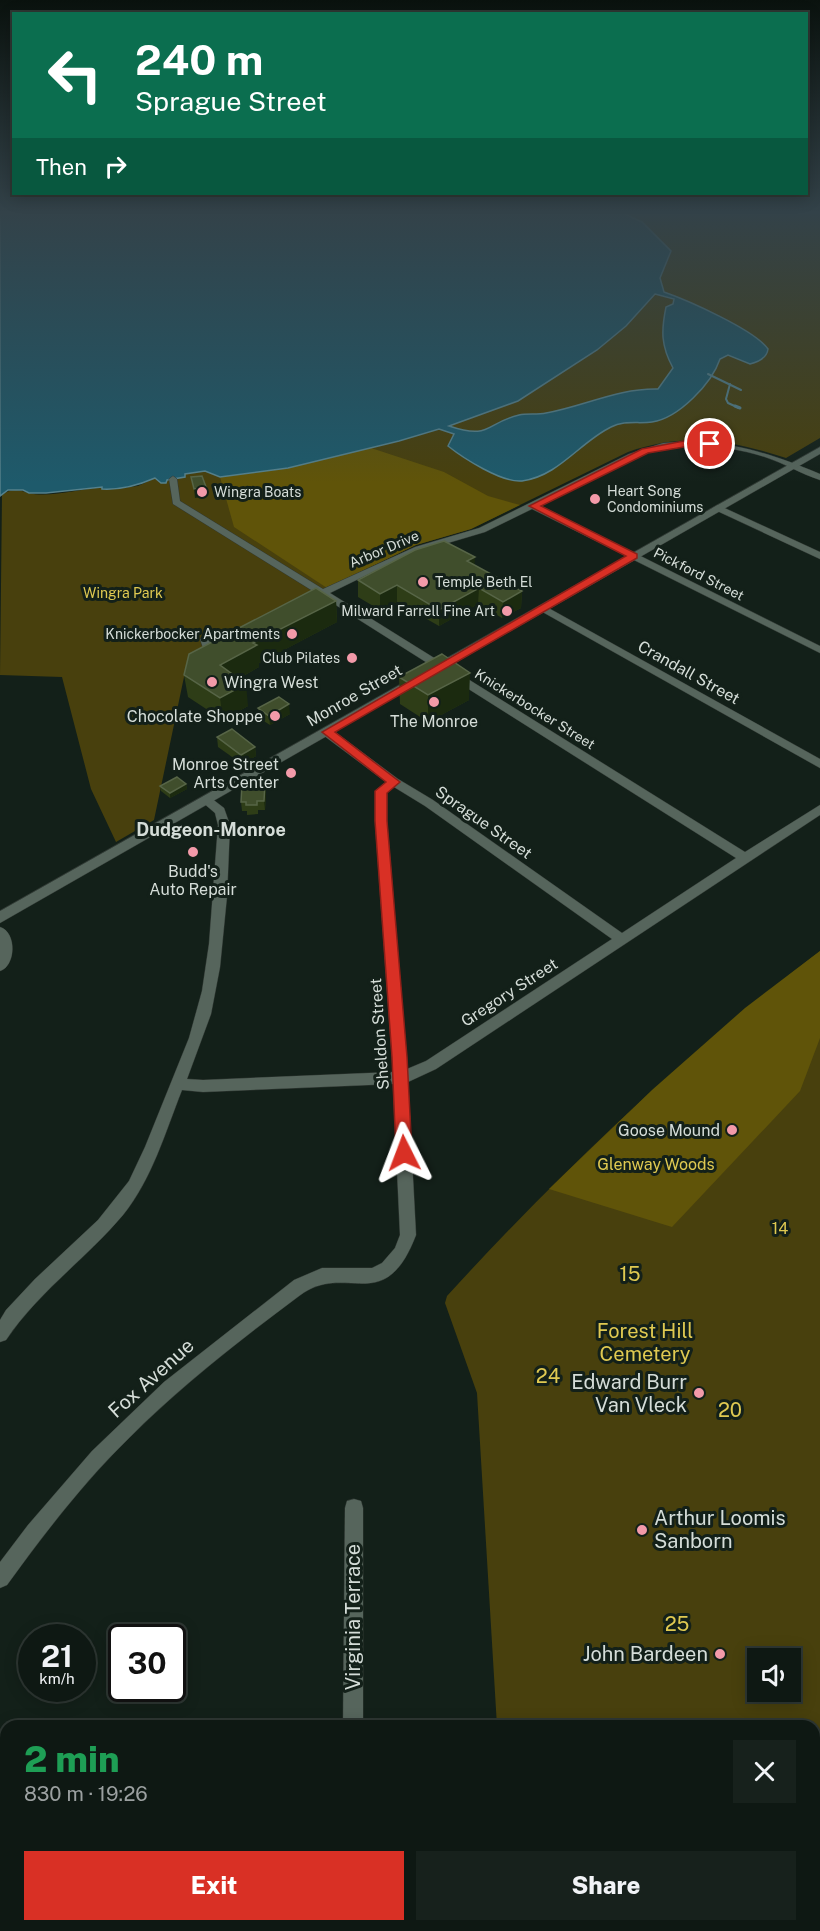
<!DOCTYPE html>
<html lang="en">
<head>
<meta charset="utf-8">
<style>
  body { margin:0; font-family:"Public Sans",sans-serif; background:#17211c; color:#f1f3f6; height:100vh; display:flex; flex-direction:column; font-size:22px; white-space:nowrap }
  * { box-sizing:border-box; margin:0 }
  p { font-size:20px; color:#9ba0a0 }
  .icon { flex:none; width:33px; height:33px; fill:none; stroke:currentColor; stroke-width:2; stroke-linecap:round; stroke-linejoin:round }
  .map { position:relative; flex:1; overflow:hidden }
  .side { position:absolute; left:0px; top:1720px; width:820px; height:212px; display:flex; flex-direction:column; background:#0e1813; border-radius:18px 18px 0 0; box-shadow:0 3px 15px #0003,0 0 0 2px #2e3733 }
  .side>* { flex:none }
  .banner { position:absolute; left:12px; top:12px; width:796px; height:183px; border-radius:0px; box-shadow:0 3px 15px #0003,0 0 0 2px #2e3733; background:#0b6e4f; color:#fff; overflow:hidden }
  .controls { position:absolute; left:747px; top:1648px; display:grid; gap:12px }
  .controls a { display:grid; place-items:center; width:54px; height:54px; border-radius:0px; background:#0e1813; box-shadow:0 3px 15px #0003,0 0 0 2px #2e3733; font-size:30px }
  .speed { position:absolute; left:18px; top:1624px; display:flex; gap:12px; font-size:30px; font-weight:700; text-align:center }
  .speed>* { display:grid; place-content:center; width:78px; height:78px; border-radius:50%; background:#0e1813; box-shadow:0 3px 15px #0003,0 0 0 2px #2e3733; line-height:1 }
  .speed small { font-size:15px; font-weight:400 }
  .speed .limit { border:3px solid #111; border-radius:9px; background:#fff; color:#111 }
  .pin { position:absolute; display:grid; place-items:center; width:51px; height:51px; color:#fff; margin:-26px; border:3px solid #fff; border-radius:50%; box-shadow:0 2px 6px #0007 }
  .me { position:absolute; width:66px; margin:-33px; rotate:357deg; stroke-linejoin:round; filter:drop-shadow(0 0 4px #0008) }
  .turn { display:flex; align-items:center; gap:21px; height:126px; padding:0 24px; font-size:27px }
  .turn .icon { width:78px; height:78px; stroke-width:2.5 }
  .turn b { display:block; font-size:42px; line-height:51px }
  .then { display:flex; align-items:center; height:57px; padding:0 24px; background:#0003; gap:12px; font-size:22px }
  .round { display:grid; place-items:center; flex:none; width:63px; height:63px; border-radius:0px; background:#17211c }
  .head { display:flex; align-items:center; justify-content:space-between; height:102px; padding:0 24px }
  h1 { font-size:36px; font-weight:800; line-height:45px; color:#1e9e55 }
  .cta { display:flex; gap:12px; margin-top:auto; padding:12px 24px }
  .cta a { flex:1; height:69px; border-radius:0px; background:#d93025; color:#fff; font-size:24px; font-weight:800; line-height:69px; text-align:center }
  .cta a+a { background:#17211c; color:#f1f3f6 }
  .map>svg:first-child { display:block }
  .green { fill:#48400d; fill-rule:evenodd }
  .forest { fill:#605409 }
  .water { fill:#1e5a6b; stroke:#55818c; stroke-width:1.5; fill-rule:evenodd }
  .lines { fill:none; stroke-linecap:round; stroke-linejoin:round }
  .stream-far1 { stroke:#55818c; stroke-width:2 }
  .stream { stroke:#55818c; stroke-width:3 }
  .street-casing { stroke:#303833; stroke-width:1 }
  .secondary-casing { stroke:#303833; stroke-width:1 }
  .street { fill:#56655c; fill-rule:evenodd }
  .secondary { fill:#56655c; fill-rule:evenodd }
  .wall { fill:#2e3d17 }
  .shaded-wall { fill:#1b2a0f }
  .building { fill:#404e2c; stroke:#576547; stroke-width:1.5 }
  .route { fill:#d93025; stroke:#8d1f18; stroke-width:1.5 }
  .poi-dot { fill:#f39aa9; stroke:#132019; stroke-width:2 }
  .labels { text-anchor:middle; stroke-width:6; stroke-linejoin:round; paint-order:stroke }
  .far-poi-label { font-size:14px; fill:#d5ddd8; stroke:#132019; text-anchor:start }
  .far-street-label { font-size:14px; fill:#d5ddd8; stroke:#132019 }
  .far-park-label { font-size:14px; fill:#dfc951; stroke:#132019 }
  .street-label { font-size:16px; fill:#d5ddd8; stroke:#132019 }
  .poi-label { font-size:16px; fill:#d5ddd8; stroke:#132019; text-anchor:end }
  .park-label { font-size:16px; fill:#dfc951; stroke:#132019 }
  .neighbourhood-label { font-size:18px; font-weight:bold; fill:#d5ddd8; stroke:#132019 }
  .near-park-label { font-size:20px; fill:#dfc951; stroke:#132019 }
  .near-street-label { font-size:20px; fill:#d5ddd8; stroke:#132019 }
  .near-poi-label { font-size:20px; fill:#d5ddd8; stroke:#132019; text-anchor:end }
</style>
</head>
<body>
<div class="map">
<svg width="820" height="1931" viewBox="0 0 820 1931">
  <rect width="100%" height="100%" fill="#132019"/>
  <g class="green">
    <path d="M 620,212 L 820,212 L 820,438 L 786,458 C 730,440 685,432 628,452 L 471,529 L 416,545 L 327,588 L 184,677 L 154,820 L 116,842 L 91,789 L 62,677 L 0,675 L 2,495 C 11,488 19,490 29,493 C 47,498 83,489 102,487 L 111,489 L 138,486 L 155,478 L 167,480 L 185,474 L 205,471 L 220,477 L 288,468 L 399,441 L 456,423 L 518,401 L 597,350 L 626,326 L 655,294 L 660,294 L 642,222 Z"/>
    <path d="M 820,951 L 820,1931 L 509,1931 L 509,1926 L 814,1926 L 814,1726 L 497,1726 L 477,1393 L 445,1303 L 447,1296 C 561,1171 685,1054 820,951 ZM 758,1659 L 790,1659 L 790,1692 L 758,1692 Z"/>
  </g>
  <g class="forest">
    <polygon points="368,447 444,472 488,496 520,505 471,529 416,545 327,588 234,527 220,477 288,468"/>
    <polygon points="820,951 820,1038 800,1091 672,1227 549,1189 652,1090 745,1008"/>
  </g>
  <path class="water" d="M 47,212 L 620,212 L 642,222 L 671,251 L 660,278 L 664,292 C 687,300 755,330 768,349 C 767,358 758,362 750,364 L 728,355 L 720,359 C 712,383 679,418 652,422 C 639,424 624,420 611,427 C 580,442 559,476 522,481 C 502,483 463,458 448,446 L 454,434 L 439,429 L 399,441 L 288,468 L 220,477 L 205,471 L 185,474 L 185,477 L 167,480 L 166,483 L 161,483 L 155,478 C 139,485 120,490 102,489 L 102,487 L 46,493 L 29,493 L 23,490 L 8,490 L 0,496 L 0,214 ZM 655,294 L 674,299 L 673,304 L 666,307 C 661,331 661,346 673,368 L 658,389 C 618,388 585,406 546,413 C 537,415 527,413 519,415 C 485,423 491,440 449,426 L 518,401 L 597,350 L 626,326 Z"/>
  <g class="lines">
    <g class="stream-far1">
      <polyline points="708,374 741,390"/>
      <polyline points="730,384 726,399 728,403 739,408"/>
    </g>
    <polyline class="stream" points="735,406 740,408"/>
    <g class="street-casing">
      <g id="street">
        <path d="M 697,441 C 747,446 774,455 820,474 L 820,480 C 801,474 784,463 765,457 C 734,447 696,443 665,448 C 629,454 573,488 539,505 L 820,646 L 820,653 L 532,509 L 485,532 L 421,551 L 385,566 L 330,593 L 745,852 L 820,805 L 820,815 L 436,1069 L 408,1082 L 416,1235 C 384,1319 346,1260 299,1296 C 240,1340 181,1386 129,1438 C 83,1483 44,1534 7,1585 L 0,1588 L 0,1562 L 28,1525 L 92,1451 L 164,1382 L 294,1280 L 322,1268 L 372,1268 L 382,1263 L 395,1248 L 400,1235 L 393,1084 L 203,1092 L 182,1090 C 165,1133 152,1179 123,1215 C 86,1259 38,1292 6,1340 L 0,1342 L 0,1320 L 6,1310 L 35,1279 L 98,1220 L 129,1181 L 145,1147 L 189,1038 L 202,991 L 209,944 L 218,825 L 215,813 L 201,801 L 203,798 L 211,798 L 224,808 L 230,825 L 227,896 L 220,967 L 211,1014 L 187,1079 L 203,1080 L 393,1072 L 375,821 L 375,791 L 386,782 L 323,735 L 323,729 L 331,729 L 398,779 L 433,800 L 622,933 L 736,858 L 323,597 L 313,598 L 312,596 L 316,593 L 173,504 L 169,479 L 173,476 L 177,479 L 180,501 L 323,589 L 415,547 L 479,528 L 629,454 L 663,443 ZM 394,787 L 425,806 L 612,939 L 426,1061 L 407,1069 L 387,821 L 387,793 Z"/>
        <polygon points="718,505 820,552 820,559 715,510 713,508"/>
        <polygon points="543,605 820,759 820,768 539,610 539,606"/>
        <path d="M 214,631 L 229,634 L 232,643 C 223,652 215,651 203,648 L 200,639 ZM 216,637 L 220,638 L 221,642 L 216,645 L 212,644 L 211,640 Z"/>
        <path d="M 0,927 C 17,932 16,966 0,971 Z"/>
        <polygon points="354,1499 361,1501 363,1508 363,1726 343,1726 345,1508 347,1501"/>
        <polygon points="0,1840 6,1843 6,1926 13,1926 13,1931 0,1931"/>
        <polygon points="76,1926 100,1926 98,1931 74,1931"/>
        <rect x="340" y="1926" width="22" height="5"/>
      </g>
    </g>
    <g class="secondary-casing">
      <polygon id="secondary" points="820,447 820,454 0,923 0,911"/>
    </g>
    <use href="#street" class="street"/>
    <use href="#secondary" class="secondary"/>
  </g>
  <g class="wall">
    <polygon points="474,565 522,591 521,608 502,618 478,604 439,626 397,602 380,610 358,597 358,580"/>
    <polygon points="336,601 337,622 259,663 259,667 238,679 248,706 223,720 188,697 184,675"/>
    <polygon points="399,677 469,700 428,722 400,704"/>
    <polygon points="258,708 290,714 270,725 259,718"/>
    <polygon points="217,737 255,747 256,756 242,764 218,747"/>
    <polygon points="186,784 187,789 170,798 161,791 160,786"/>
    <polygon points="266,793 265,810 258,810 258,814 247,815 247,811 242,811 241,802"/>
  </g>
  <g class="shaded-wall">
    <polygon points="206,487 207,496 195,498 194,489"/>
    <polygon points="475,557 474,574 467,561"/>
    <polygon points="397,585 397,602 380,610 380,594"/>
    <polygon points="479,588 478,604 439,626 439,610"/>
    <polygon points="522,591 521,608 502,618 503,602"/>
    <polygon points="336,601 337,622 259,663 259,667 223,687 220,665 253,643"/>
    <polygon points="470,673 469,700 428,722 428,695"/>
    <polygon points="246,684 248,706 223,720 220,698"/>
    <polygon points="289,704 290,714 270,725 269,716"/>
    <polygon points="255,747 256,756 242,764 241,755"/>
    <polygon points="265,783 266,793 265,810 264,801"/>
    <polygon points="186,784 187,789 170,798 170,793"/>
  </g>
  <g class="building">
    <polygon points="202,476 206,487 194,489 191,477"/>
    <polygon points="444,541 475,557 467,561 522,591 503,602 479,588 439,610 397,585 380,594 358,580 415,550"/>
    <polygon points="316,588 336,601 253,643 257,645 220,665 246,684 220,698 184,675 189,654"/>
    <polygon points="442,654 470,673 428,695 399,677"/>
    <polygon points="279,697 289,704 269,716 258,708"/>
    <polygon points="232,729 255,747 241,755 217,737"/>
    <polygon points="177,777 186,784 170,793 160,786"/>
    <polygon points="265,783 264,801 257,801 257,805 246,805 246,802 241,802 242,784"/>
  </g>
  <linearGradient id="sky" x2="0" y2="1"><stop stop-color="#0a120e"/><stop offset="0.44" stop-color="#334249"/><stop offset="1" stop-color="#334249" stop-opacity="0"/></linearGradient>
  <rect width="820" height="483" fill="url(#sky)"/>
  <polygon class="route" points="684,441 710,441 715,444 710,447 684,447 648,453 541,506 637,554 637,558 335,732 400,782 387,793 387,821 407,1057 412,1153 410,1158 404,1159 399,1158 396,1153 392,1057 375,821 375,791 386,782 322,732 626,556 529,506 642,449"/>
  <g class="poi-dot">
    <circle cx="202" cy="492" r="6"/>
    <circle cx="595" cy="499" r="6"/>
    <circle cx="423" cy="582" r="6"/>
    <circle cx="507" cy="611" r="6"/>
    <circle cx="292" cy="634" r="6"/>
    <circle cx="352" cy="658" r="6"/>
    <circle cx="212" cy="682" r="6"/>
    <circle cx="434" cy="702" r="6"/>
    <circle cx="275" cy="716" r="6"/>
    <circle cx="291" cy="773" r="6"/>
    <circle cx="193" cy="852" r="6"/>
    <circle cx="732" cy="1130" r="6"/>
    <circle cx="699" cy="1393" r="6"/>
    <circle cx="642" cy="1530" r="6"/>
    <circle cx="720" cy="1654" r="6"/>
  </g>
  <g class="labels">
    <g class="far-poi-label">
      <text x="607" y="496">Heart Song<tspan x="607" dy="16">Condominiums</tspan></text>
      <text x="214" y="497">Wingra Boats</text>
      <text x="435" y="587">Temple Beth El</text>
      <text x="495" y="616" text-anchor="end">Milward Farrell Fine Art</text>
      <text x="280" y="639" text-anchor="end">Knickerbocker Apartments</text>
      <text x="340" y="663" text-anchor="end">Club Pilates</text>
    </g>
    <g class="far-street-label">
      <text transform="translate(384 549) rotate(-23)" y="5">Arbor Drive</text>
      <text transform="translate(699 574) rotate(27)" y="5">Pickford Street</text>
      <text transform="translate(535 709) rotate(32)" y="5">Knickerbocker Street</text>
    </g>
    <g class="far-park-label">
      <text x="123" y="598">Wingra Park</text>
    </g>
    <g class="street-label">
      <text transform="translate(689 672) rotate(29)" y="6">Crandall Street</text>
      <text transform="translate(354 695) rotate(-30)" y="6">Monroe Street</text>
      <text transform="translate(484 822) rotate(35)" y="6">Sprague Street</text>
      <text transform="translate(509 992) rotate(-33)" y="6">Gregory Street</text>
      <text transform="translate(379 1034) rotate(-94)" y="6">Sheldon Street</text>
    </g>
    <g class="poi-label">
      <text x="224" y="688" text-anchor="start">Wingra West</text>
      <text x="263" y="722">Chocolate Shoppe</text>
      <text x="434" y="727" text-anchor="middle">The Monroe</text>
      <text x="279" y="770">Monroe Street<tspan x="279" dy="18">Arts Center</tspan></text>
      <text x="193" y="877" text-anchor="middle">Budd's<tspan x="193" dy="18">Auto Repair</tspan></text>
      <text x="720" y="1136">Goose Mound</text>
    </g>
    <g class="park-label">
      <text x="656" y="1170">Glenway Woods</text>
      <text x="780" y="1234">14</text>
    </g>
    <g class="neighbourhood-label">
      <text x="211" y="836">Dudgeon-Monroe</text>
    </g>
    <g class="near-park-label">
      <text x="630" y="1281">15</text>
      <text x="645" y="1338">Forest Hill<tspan x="645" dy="23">Cemetery</tspan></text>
      <text x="548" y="1383">24</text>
      <text x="730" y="1417">20</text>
      <text x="677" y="1631">25</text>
    </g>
    <g class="near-street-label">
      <text transform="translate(151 1378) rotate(-42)" y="7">Fox Avenue</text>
      <text transform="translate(353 1617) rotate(-90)" y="7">Virginia Terrace</text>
    </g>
    <g class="near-poi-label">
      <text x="687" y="1389">Edward Burr<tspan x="687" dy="23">Van Vleck</tspan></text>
      <text x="654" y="1525" text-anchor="start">Arthur Loomis<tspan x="654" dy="23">Sanborn</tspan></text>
      <text x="708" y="1661">John Bardeen</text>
    </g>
  </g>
</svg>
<div class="controls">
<a><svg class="icon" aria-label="sound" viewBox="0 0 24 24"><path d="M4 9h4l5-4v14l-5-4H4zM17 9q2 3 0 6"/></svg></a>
</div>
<div class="speed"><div>21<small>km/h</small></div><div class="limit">30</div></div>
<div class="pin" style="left:710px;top:444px;background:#d93025"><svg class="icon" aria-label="arrive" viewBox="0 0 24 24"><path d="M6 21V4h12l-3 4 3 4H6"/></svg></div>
<svg class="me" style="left:404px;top:1153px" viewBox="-20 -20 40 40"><path d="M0-17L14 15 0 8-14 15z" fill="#d93025" stroke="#fff" stroke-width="4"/></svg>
<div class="banner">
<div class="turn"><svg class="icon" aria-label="left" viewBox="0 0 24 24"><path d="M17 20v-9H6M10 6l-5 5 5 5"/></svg><div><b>240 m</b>Sprague Street</div></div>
<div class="then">Then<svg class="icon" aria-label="right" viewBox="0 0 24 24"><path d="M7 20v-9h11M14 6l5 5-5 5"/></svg></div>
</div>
<section class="side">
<div class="head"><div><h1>2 min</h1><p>830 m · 19:26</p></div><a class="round"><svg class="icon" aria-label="close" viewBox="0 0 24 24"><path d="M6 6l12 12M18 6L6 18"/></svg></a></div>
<div class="cta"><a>Exit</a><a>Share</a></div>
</section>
</div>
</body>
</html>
